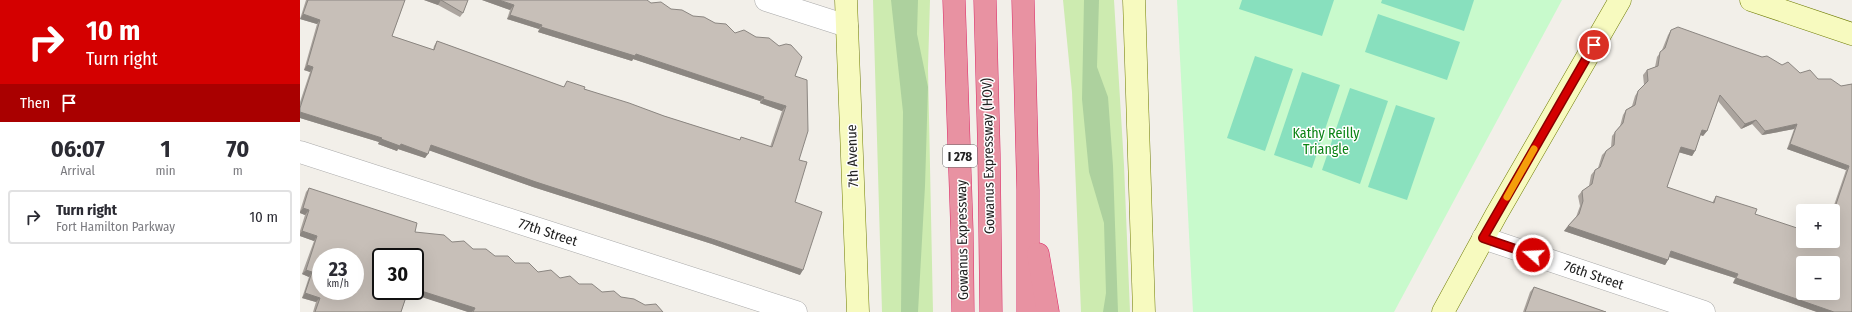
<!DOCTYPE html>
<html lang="en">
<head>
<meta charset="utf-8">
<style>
  body { margin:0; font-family:"Fira Sans Condensed",sans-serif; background:#f7f7f7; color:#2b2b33; height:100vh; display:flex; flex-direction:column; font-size:15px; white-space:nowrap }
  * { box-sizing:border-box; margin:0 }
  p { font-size:13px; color:#7c7c81 }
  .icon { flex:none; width:22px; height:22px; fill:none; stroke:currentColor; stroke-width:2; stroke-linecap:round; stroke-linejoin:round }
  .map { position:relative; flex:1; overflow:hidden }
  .side { display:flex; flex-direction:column; background:#fff; width:300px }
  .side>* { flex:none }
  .guide { background:#d40000; color:#fff; overflow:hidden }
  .controls { position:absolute; left:1496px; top:204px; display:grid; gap:8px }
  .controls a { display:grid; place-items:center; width:44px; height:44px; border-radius:4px; background:#fff; box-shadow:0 4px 16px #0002; font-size:20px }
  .speed { position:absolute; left:12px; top:248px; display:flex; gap:8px; font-size:20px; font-weight:700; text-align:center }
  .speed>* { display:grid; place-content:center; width:52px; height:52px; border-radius:50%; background:#fff; box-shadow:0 4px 16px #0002; line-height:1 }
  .speed small { font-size:10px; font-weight:400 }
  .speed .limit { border:2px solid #111; border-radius:6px; background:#fff; color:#111 }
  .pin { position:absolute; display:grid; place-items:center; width:34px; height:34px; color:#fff; margin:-17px; border:2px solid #fff; border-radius:50%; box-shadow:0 1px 4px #0007 }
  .me { position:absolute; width:44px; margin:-22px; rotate:289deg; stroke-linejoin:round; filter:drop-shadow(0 0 3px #0008) }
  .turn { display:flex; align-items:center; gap:14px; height:84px; padding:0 20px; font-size:18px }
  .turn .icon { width:52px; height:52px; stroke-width:2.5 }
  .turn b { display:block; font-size:28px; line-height:34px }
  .then { display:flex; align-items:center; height:38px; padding:0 20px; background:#0003; gap:8px; font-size:15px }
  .eta { display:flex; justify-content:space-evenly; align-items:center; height:68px; text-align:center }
  .eta b { font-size:24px; font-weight:700; line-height:28px }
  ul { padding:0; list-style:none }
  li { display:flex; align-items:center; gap:12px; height:54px; margin:0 8px 6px; padding:0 12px; border:2px solid #e1e1e2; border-radius:4px }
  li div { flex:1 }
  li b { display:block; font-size:15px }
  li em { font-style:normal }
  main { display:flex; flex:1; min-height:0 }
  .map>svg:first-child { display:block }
  .grass { fill:#cdebb0 }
  .forest { fill:#add19e }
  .park { fill:#c8facc }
  .pitch { fill:#88e0be }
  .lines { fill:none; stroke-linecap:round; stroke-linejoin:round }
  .minor-casing { stroke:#a9a9a9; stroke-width:23 }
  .secondary-casing { stroke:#707d05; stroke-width:23 }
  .motorway-casing { stroke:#dc2a67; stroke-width:23 }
  .minor { stroke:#fff; stroke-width:22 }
  .secondary { stroke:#f7fabf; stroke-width:22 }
  .motorway { stroke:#e892a2; stroke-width:22 }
  .wall { fill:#aba49e; fill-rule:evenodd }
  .shaded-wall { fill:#8b8681 }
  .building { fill:#c7bfb8; stroke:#8b8681; fill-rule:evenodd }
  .route-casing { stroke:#8a0000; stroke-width:10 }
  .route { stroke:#d40000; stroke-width:7 }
  .slow { stroke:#f59e0b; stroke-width:7 }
  .labels { text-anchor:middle; stroke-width:3; stroke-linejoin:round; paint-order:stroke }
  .shield { fill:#fff; stroke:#646464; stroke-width:1 }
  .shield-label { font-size:13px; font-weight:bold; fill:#222 }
  .park-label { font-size:14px; fill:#0c8416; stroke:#fff }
  .street-label { font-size:14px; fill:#222; stroke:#fff }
</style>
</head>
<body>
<main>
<section class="side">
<div class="guide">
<div class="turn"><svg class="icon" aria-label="right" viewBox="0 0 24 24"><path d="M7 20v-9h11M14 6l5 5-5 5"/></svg><div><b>10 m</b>Turn right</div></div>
<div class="then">Then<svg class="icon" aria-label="arrive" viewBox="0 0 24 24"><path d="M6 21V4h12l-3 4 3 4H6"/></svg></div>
</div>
<div class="eta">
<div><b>06:07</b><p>Arrival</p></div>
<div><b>1</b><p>min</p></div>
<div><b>70</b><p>m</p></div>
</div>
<ul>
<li><svg class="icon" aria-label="right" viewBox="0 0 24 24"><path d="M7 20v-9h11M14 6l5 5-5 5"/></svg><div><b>Turn right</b><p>Fort Hamilton Parkway</p></div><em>10 m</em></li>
</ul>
</section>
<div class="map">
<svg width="1552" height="312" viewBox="0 0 1552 312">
  <rect width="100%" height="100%" fill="#f2efe9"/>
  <g class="grass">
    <polygon points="573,0 630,0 628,68 633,312 582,312"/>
    <polygon points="763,0 814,0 824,165 830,312 781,312 772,92"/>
  </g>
  <g class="forest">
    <polygon points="591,0 618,0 617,34 628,87 625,186 618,312 601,312 603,112"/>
    <polygon points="784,0 799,0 797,67 808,97 813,166 818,312 803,312 806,293 804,223 789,172 782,99"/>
  </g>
  <polygon class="park" points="877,0 1262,0 1094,312 893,312"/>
  <g class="pitch">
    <polygon points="942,0 1034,0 1022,36 939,9"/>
    <polygon points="1082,0 1174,0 1164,31 1081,3"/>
    <polygon points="1078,14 1160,42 1147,80 1065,52"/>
    <polygon points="955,56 993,69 965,151 927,138"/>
    <polygon points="1002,72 1040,85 1012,168 974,155"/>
    <polygon points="1050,88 1088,101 1060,184 1022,170"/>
    <polygon points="1096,105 1135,118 1107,200 1068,187"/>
  </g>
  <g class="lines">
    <g class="minor-casing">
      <g id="minor">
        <polyline points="466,0 547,26"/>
        <polyline points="0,152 496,312"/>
        <polyline points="1183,238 1404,312"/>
      </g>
    </g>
    <g class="secondary-casing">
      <g id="secondary">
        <polyline points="546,0 558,312"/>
        <polyline points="834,0 844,312"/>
        <polyline points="1451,0 1552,34"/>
        <polyline points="1143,312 1196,215 1320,0"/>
      </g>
    </g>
    <g class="motorway-casing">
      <g id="motorway">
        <polyline points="654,0 662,232 663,312"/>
        <polyline points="685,0 689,153 691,312"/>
        <polyline points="723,0 728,190 728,312"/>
        <polyline points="738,254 748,312"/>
      </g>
    </g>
    <use href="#minor" class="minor"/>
    <use href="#secondary" class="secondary"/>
    <use href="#motorway" class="motorway"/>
  </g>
  <g class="wall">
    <polygon points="6,0 105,0 92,36 133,50 134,46 137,41 264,87 267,81 284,89 364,116 440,140 441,137 470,147 482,111 460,103 460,101 333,59 332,61 238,32 239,29 207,19 210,10 182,0 351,3 371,9 415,23 435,33 495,76 499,160 495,202 500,275 412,244 233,187 129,150 125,158 98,149 97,151 78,144 79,142 0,118 0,102 10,72 4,70 17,24 0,19"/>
    <polygon points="124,0 168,0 163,13 160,17 138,5"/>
    <path d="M 1371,30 L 1482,65 L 1500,73 L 1541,86 L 1552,84 L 1552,312 L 1517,312 L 1433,283 L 1435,278 L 1369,257 L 1368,260 L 1365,265 L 1264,231 L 1268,226 L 1276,217 L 1280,206 L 1278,196 L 1282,191 L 1289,186 L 1291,175 L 1295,170 L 1298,168 L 1302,155 L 1306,151 L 1311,147 L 1312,136 L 1320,126 L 1323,115 L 1326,110 L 1332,106 L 1335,96 L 1338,91 L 1344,85 L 1343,75 L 1347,70 L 1355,67 L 1357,57 L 1362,50 L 1368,35 ZM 1418,101 L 1441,129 L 1452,124 L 1462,135 L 1494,129 L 1487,149 L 1546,170 L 1532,211 L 1533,211 L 1533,241 L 1455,214 L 1416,196 L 1412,203 L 1367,187 L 1379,152 L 1392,156 L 1395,151 L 1400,135 L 1403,136 L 1407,131 Z"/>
    <polygon points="9,188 115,232 152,242 173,249 195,256 238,272 279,284 302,292 321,297 363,312 168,312 108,292 101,312 13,312 16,302 2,298 9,277 2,274 14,241 0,236 0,231 5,215 0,213 0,211 6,192"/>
    <polygon points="1234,287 1306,312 1223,312 1230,292"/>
  </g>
  <g class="shaded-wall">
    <polygon points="124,0 141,0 138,5"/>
    <polygon points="182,0 199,0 214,5 210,10"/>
    <polygon points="3,14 20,20 17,24 0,19"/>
    <polygon points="210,15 242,25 239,29 207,19"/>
    <polygon points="241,27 336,54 464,97 460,101 333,59 332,61 238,32"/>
    <polygon points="7,65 13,67 10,72 4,70"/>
    <polygon points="463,99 486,106 482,111 460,103"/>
    <polygon points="0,112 82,138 79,142 0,118"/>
    <polygon points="1456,120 1452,124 1441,129 1445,124"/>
    <polygon points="1497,124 1494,129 1462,135 1465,131"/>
    <polygon points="1402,130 1407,131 1403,136 1399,134"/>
    <polygon points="81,139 101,144 128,154 125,158 98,149 97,151 78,144"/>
    <polygon points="1490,144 1549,166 1546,170 1487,149"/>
    <polygon points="131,145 415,240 503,270 500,275 412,244 233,187 128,150"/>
    <polygon points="1381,147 1395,151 1392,156 1378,152"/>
    <polygon points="3,208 9,210 5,215 0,213 0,212"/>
    <polygon points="1268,226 1368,260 1365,265 1264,231"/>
    <polygon points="2,231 17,236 14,241 0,236 0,234"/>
    <polygon points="1371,251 1438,274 1435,278 1367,256"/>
    <polygon points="6,270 12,272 9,277 2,274"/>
    <polygon points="1436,278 1534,312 1517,312 1433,283"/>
    <polygon points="115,289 175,308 172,312 168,312 106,292 107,291 115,291"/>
    <polygon points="5,293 20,298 16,302 2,298"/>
  </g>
  <g class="building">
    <polygon points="8,0 105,0 92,36 134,50 137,41 264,87 267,81 285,87 284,89 329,103 364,116 440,140 441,137 472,147 486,106 463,99 464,97 336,54 335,56 241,27 242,25 210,15 214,5 199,0 347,0 351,3 361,2 371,9 382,10 393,16 404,17 415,23 426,24 435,33 444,30 456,37 469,38 479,46 486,44 491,45 502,57 495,76 507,80 508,131 499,160 507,162 495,202 522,212 503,270 415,240 236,182 131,145 128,154 101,144 100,146 81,139 82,138 0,112 0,108 13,67 7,65 20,20 3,14"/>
    <polygon points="141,0 168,0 163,13"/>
    <path d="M 1378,27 L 1462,57 L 1467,56 L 1482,65 L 1488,62 L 1500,73 L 1510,70 L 1518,79 L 1531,79 L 1541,86 L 1552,84 L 1552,312 L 1534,312 L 1436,278 L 1438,274 L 1371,251 L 1368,260 L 1268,226 L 1279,214 L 1283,201 L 1282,191 L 1292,184 L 1295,170 L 1300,167 L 1306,151 L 1314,145 L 1315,132 L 1323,123 L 1326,110 L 1335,105 L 1338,91 L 1348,81 L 1347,70 L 1358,66 L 1360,52 L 1365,48 L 1371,30 ZM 1420,95 L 1445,124 L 1456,120 L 1465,131 L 1497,124 L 1490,144 L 1549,166 L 1533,213 L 1533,241 L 1503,241 L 1503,230 L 1455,214 L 1457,209 L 1416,196 L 1414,203 L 1367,187 L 1381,147 L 1395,151 L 1402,130 L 1407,131 ZM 1503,263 L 1533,263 L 1533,293 L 1503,293 Z"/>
    <path d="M 9,188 L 117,223 L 115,232 L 144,235 L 152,242 L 164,241 L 173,249 L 186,249 L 195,256 L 208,256 L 215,263 L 229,263 L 238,272 L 251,270 L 260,278 L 270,276 L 279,284 L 292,284 L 302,292 L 314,291 L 321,297 L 334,299 L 345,305 L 356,304 L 363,312 L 173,312 L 175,308 L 115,289 L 115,257 L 81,257 L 81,291 L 108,291 L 101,312 L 15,312 L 20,298 L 5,293 L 12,272 L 6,270 L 17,236 L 2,231 L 9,210 L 3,208 ZM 21,257 L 55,257 L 55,291 L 21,291 Z"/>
    <polygon points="1234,287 1306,312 1225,312"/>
  </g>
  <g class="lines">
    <g class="route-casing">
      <polyline id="route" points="1233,255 1183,238 1294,45"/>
    </g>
    <use href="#route" class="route"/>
    <polyline class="slow" points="1207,197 1234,149"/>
  </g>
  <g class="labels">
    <rect class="shield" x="643" y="145" width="34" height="22" rx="3"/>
    <g class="shield-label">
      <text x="660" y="161">I 278</text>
    </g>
    <g class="park-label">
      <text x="1026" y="138">Kathy Reilly<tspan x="1026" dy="16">Triangle</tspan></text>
    </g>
    <g class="street-label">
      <text transform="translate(552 156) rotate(-92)" y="5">7th Avenue</text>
      <text transform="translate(688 156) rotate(-91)" y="5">Gowanus Expressway (HOV)</text>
      <text transform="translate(248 232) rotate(18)" y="5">77th Street</text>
      <text transform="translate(662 240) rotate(-91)" y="5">Gowanus Expressway</text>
      <text transform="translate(1294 275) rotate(19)" y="5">76th Street</text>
    </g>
  </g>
</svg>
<div class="controls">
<a>+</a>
<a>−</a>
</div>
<div class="speed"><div>23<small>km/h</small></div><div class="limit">30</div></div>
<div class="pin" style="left:1294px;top:45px;background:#d93025"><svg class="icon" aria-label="arrive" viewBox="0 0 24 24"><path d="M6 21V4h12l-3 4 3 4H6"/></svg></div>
<svg class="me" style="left:1233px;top:255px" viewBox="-20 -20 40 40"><circle r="17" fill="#d40000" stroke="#fff" stroke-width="3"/><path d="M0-11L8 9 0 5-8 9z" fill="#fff"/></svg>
</div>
</main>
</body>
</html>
